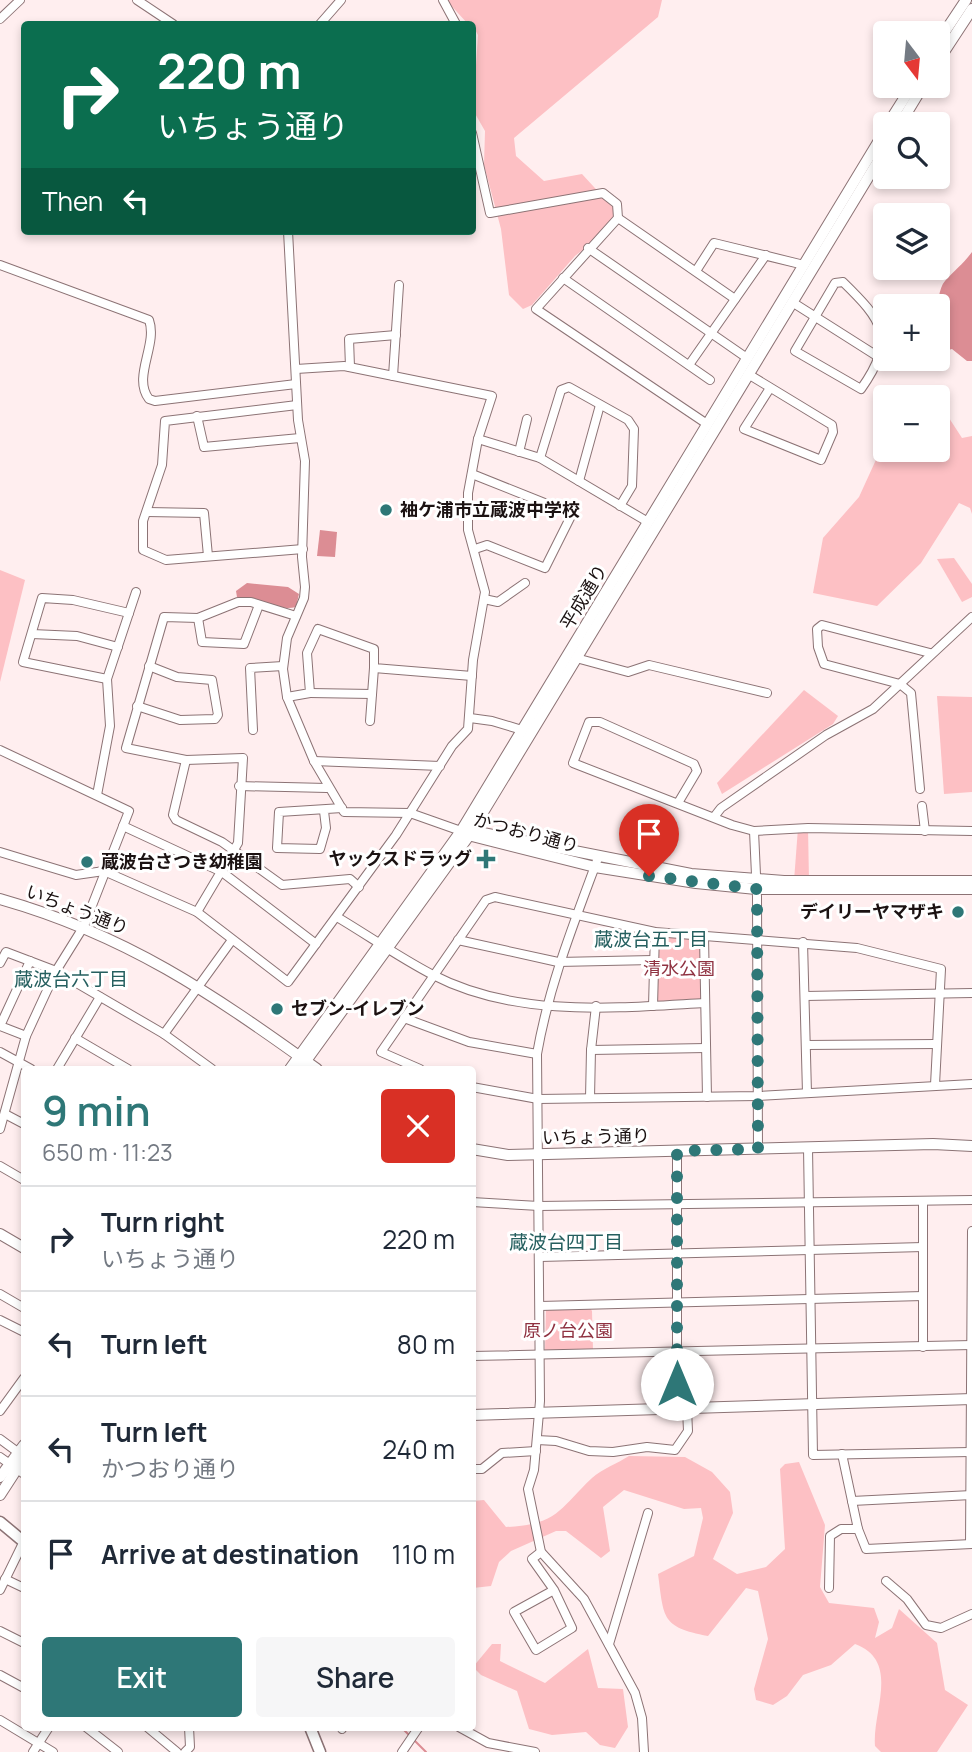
<!DOCTYPE html>
<html lang="en">
<head>
<meta charset="utf-8">
<style>
  body { margin:0; font-family:Manrope,"Noto Sans JP",sans-serif; background:#f6f6f7; color:#1f2937; height:100vh; display:flex; flex-direction:column; font-size:26px; white-space:nowrap }
  * { box-sizing:border-box; margin:0 }
  p { font-size:23px; color:#747a83 }
  .icon { flex:none; width:38px; height:38px; fill:none; stroke:currentColor; stroke-width:2; stroke-linecap:round; stroke-linejoin:round }
  .map { position:relative; flex:1; overflow:hidden }
  .panel { position:absolute; left:21px; top:1066px; width:455px; height:665px; display:flex; flex-direction:column; background:#fff; border-radius:7px; box-shadow:0 4px 10px #0003 }
  .panel>* { flex:none }
  .banner { position:absolute; left:21px; top:21px; width:455px; height:214px; border-radius:7px; box-shadow:0 4px 10px #0003; background:#0b6e4f; color:#fff; overflow:hidden }
  .needle { width:46px; rotate:164deg }
  .buttons { position:absolute; left:873px; top:21px; display:grid; gap:14px }
  .buttons a { display:grid; place-items:center; width:77px; height:77px; border-radius:7px; background:#fff; box-shadow:0 4px 10px #0003; font-size:35px }
  .pin { position:absolute; display:grid; place-items:center; width:60px; height:60px; color:#fff; margin:-72px -30px; border-radius:50% 50% 50% 0; rotate:-45deg; box-shadow:0 0 7px #0007 }
  .pin .icon { rotate:45deg }
  .me { position:absolute; width:77px; margin:-38px; rotate:0deg; stroke-linejoin:round; filter:drop-shadow(0 0 5px #0008) }
  .turn { display:flex; align-items:center; gap:24px; height:147px; padding:0 21px; font-size:32px }
  .turn .icon { width:91px; height:91px; stroke-width:2.5 }
  .turn b { display:block; font-size:49px; line-height:60px }
  .then { display:flex; align-items:center; height:66px; padding:0 21px; background:#0003; gap:14px; font-size:26px }
  .round { display:grid; place-items:center; flex:none; width:74px; height:74px; border-radius:7px; background:#f6f6f7 }
  .head { display:flex; align-items:center; justify-content:space-between; height:119px; padding:0 21px }
  h1 { font-size:42px; font-weight:600; line-height:52px; color:#2e7777 }
  .primary-button { display:flex; gap:14px; margin-top:auto; padding:14px 21px }
  .primary-button a { flex:1; height:80px; border-radius:7px; background:#2e7777; color:#fff; font-size:28px; font-weight:600; line-height:80px; text-align:center }
  .primary-button a+a { background:#f6f6f7; color:#1f2937 }
  ul { padding:0; list-style:none }
  li { display:flex; align-items:center; gap:21px; height:105px; padding:0 21px; border-top:2px solid #e0e1e3 }
  li div { flex:1 }
  li b { display:block; font-size:26px }
  li em { font-style:normal }
  .map>svg:first-child { display:block }
  .green { fill:#fdc0c4 }
  .water { fill:#dc8d94 }
  .lines { fill:none; stroke-linecap:round; stroke-linejoin:round }
  .stream { stroke:#dc8d94; stroke-width:2 }
  .minor-casing { stroke:#8c7375; stroke-width:10 }
  .tertiary-casing { stroke:#8c7375; stroke-width:12 }
  .secondary-casing { stroke:#8c7375; stroke-width:13 }
  .minor { stroke:#fff; stroke-width:8 }
  .tertiary { stroke:#fff; stroke-width:10 }
  .secondary { stroke:#fff; stroke-width:10 }
  .route { stroke:#2e7777; stroke-width:12; stroke-dasharray:0 21.6 }
  .poi-dot { fill:#2e7777; stroke:#fff; stroke-width:2.5 }
  .labels { text-anchor:middle; stroke-width:6; stroke-linejoin:round; paint-order:stroke }
  .poi-label { font-size:18px; font-weight:bold; fill:#1b1212; stroke:#fff; text-anchor:start }
  .street-label { font-size:18px; fill:#1b1212; stroke:#fff }
  .park-label { font-size:18px; fill:#8f3241; stroke:#fff }
  .neighbourhood-label { font-size:19px; fill:#255f5f; stroke:#fff }
</style>
</head>
<body>
<div class="map">
<svg width="972" height="1752" viewBox="0 0 972 1752">
  <rect width="100%" height="100%" fill="#ffeeef"/>
  <g class="green">
    <polygon points="446,0 662,0 658,17 514,138 516,156 544,181 582,174 617,212 599,237 575,256 532,305 523,309 509,295 501,229 484,165 485,131 473,110 478,35 472,24 468,24"/>
    <polygon points="938,401 962,438 972,436 972,514 970,508 959,503 921,563 877,606 813,593 823,538 859,497 885,440 886,450 938,450"/>
    <polygon points="954,558 972,584 972,597 962,602 937,559"/>
    <polygon points="0,570 25,580 0,682"/>
    <polygon points="804,690 838,716 833,724 722,794 717,783"/>
    <polygon points="937,696 972,697 972,792 944,794"/>
    <polygon points="798,828 808,828 809,881 794,881"/>
    <polygon points="655,932 704,936 705,1003 653,1006"/>
    <polygon points="589,1307 592,1311 593,1351 545,1351 546,1309"/>
    <path d="M 629,1456 L 685,1457 L 712,1472 L 730,1492 L 733,1513 L 713,1559 L 737,1574 L 766,1567 L 785,1549 L 780,1469 L 785,1464 L 799,1462 L 825,1525 L 820,1587 L 829,1603 L 874,1608 L 879,1622 L 875,1638 L 892,1628 L 899,1609 L 937,1643 L 945,1690 L 968,1705 L 937,1752 L 881,1752 L 875,1746 C 872,1711 901,1661 855,1644 L 831,1665 L 803,1675 L 787,1696 L 773,1705 L 756,1700 L 754,1689 L 768,1639 L 758,1591 L 746,1588 L 708,1636 C 661,1627 664,1618 658,1574 L 694,1556 L 703,1518 L 701,1508 L 684,1509 L 624,1490 L 603,1507 L 610,1551 L 601,1558 L 566,1531 L 556,1531 L 511,1551 L 499,1562 L 491,1586 L 473,1588 L 472,1501 L 484,1500 L 506,1527 C 558,1525 559,1509 592,1478 C 602,1469 618,1463 629,1456 Z"/>
    <polygon points="492,1644 501,1644 500,1661 545,1683 588,1649 598,1688 623,1689 628,1727 615,1748 600,1745 586,1732 552,1735 529,1729 517,1691 481,1675 473,1667"/>
  </g>
  <g class="water">
    <path d="M 972,252 L 972,361 L 967,361 L 952,349 L 938,353 C 938,335 934,293 945,281 C 955,270 964,263 972,252 Z"/>
    <polygon points="320,530 337,532 335,557 317,556"/>
    <path d="M 247,583 L 288,587 L 299,594 L 296,607 C 276,612 257,596 237,597 L 236,591 Z"/>
  </g>
  <g class="lines">
    <g class="stream">
      <polyline points="401,1727 410,1736"/>
      <polyline points="414,1740 426,1752"/>
    </g>
    <g class="minor-casing">
      <g id="minor">
        <polyline points="137,0 173,24"/>
        <polyline points="443,0 456,24"/>
        <polyline points="0,19 20,0"/>
        <polyline points="320,24 341,0"/>
        <polyline points="472,133 490,213 603,193 617,204 618,218"/>
        <polyline points="288,231 298,420 305,461 302,557 305,587 304,598 287,638 283,669 287,697 314,761 344,812 410,813 461,831"/>
        <polyline points="588,248 747,358"/>
        <path d="M 0,265 L 149,320 C 158,345 132,377 149,399 L 155,401 L 296,384"/>
        <polyline points="696,271 714,243 804,265"/>
        <polyline points="563,278 710,380"/>
        <path d="M 843,282 C 882,320 897,338 861,389 L 795,351 L 835,283 Z"/>
        <polyline points="792,302 877,356"/>
        <polyline points="689,365 766,255"/>
        <polyline points="350,367 349,339 396,335"/>
        <polyline points="748,374 832,425 833,432 821,460 744,429 770,388"/>
        <polyline points="393,376 399,285"/>
        <polyline points="297,405 165,421 162,465 143,521 143,550 166,560 303,549"/>
        <polyline points="197,416 204,447 300,438"/>
        <polyline points="707,424 536,309 618,218 735,299"/>
        <polyline points="478,439 540,458 648,522"/>
        <polyline points="519,452 527,419"/>
        <polyline points="540,458 561,390 569,387 628,420 634,429 632,486 620,506"/>
        <polyline points="472,474 572,514 545,568 487,545 475,549"/>
        <polyline points="579,481 600,405"/>
        <polyline points="147,512 204,513 208,556"/>
        <polyline points="484,599 498,602 525,583"/>
        <polyline points="198,618 202,642 244,644 259,605"/>
        <polyline points="32,634 77,636 118,647"/>
        <polyline points="576,658 628,672 649,665 767,693"/>
        <polyline points="107,679 23,662 42,598 73,600 129,613"/>
        <polyline points="310,693 372,694"/>
        <polyline points="287,697 310,693 307,653 318,629 374,649 374,668 472,676"/>
        <polyline points="137,706 180,720 215,719 218,715 212,680 177,677 149,666"/>
        <polyline points="470,718 492,721 522,730"/>
        <polyline points="370,721 374,668"/>
        <polyline points="253,730 250,668 283,666"/>
        <polyline points="0,750 129,811 84,926 56,971 26,1036 0,1129"/>
        <polyline points="186,760 173,815 176,820 222,842 282,885 350,879 359,887"/>
        <polyline points="314,761 440,766"/>
        <polyline points="239,786 327,788"/>
        <polyline points="920,789 911,693 900,684 824,664 818,647 817,629 822,625 930,653"/>
        <polyline points="97,795 110,726 107,679 136,592"/>
        <polyline points="678,803 697,771 694,764 600,722 589,722 573,763 732,825 754,831 808,828 972,831"/>
        <polyline points="922,806 925,831"/>
        <polyline points="324,811 326,828 320,849 277,848 279,812 342,808"/>
        <polyline points="714,817 721,808 826,735 873,709 972,617"/>
        <polyline points="123,826 222,872 316,944"/>
        <polyline points="754,831 757,897 758,1149"/>
        <polyline points="0,852 76,875 104,871 197,912 288,982 396,835 452,746 468,729 473,660 485,592 468,530 468,493 478,439 492,396 344,366 296,369"/>
        <path d="M 598,858 C 574,923 549,985 537,1054 L 540,1401 L 534,1470 L 528,1489 L 541,1552 L 584,1599 L 635,1693 L 642,1718 L 644,1752"/>
        <polyline points="197,912 238,843 243,758 186,760 126,748 164,617 198,618 238,602 251,602 296,616"/>
        <path d="M 337,917 C 369,936 400,958 433,975 C 516,1018 615,1008 705,1003"/>
        <polyline points="704,936 707,1097"/>
        <polyline points="458,940 558,962 653,960"/>
        <polyline points="803,942 807,1093"/>
        <polyline points="0,963 6,952 56,971 164,1034 212,1069"/>
        <polyline points="805,996 972,993"/>
        <polyline points="653,1006 655,932"/>
        <polyline points="404,1018 469,1042 537,1054"/>
        <polyline points="164,1034 232,940"/>
        <polyline points="26,1036 0,1026 30,961"/>
        <polyline points="75,1038 128,1069"/>
        <polyline points="806,1045 936,1044"/>
        <polyline points="591,1050 706,1048"/>
        <polyline points="0,1052 31,1069"/>
        <polyline points="57,1069 100,997"/>
        <polyline points="420,1069 381,1052 486,900 495,897 655,932 857,948 941,969 935,1085"/>
        <polyline points="472,1087 538,1099 758,1096 972,1084"/>
        <polyline points="590,1098 591,1050 596,1006"/>
        <polyline points="5,1114 24,1124"/>
        <polyline points="808,1148 813,1455 970,1452"/>
        <polyline points="0,1166 24,1180"/>
        <polyline points="923,1201 923,1347"/>
        <polyline points="472,1202 539,1206 972,1200"/>
        <polyline points="540,1257 923,1247"/>
        <polyline points="0,1294 24,1308"/>
        <polyline points="540,1306 923,1296"/>
        <polyline points="0,1320 24,1332"/>
        <polyline points="472,1356 972,1345"/>
        <polyline points="677,1409 677,1151"/>
        <polyline points="0,1411 24,1378"/>
        <polyline points="0,1439 23,1456"/>
        <polyline points="537,1440 556,1441 589,1451 613,1452 647,1447 675,1450 688,1431 687,1409"/>
        <polyline points="842,1454 858,1529 866,1549 972,1544"/>
        <polyline points="0,1457 24,1474"/>
        <polyline points="472,1469 482,1469 502,1453 536,1451"/>
        <polyline points="852,1501 972,1495"/>
        <polyline points="970,1544 972,1231"/>
        <polyline points="541,1552 532,1559 554,1590 572,1628 536,1650 514,1612 554,1590"/>
        <polyline points="5,1579 24,1588"/>
        <polyline points="886,1581 907,1599 926,1625 941,1628 972,1614"/>
        <polyline points="829,1588 830,1536 841,1529 858,1529"/>
        <polyline points="0,1590 24,1541"/>
        <polyline points="0,1631 24,1643"/>
        <polyline points="609,1644 648,1513"/>
        <polyline points="0,1675 24,1688"/>
        <polyline points="0,1720 53,1752"/>
        <polyline points="86,1727 118,1752"/>
        <polyline points="147,1727 177,1752"/>
        <polyline points="459,1727 488,1743 535,1752"/>
        <polyline points="342,1729 343,1727"/>
        <polyline points="33,1752 49,1727"/>
        <polyline points="185,1752 190,1747 189,1727"/>
        <polyline points="402,1752 419,1727"/>
      </g>
    </g>
    <g class="tertiary-casing">
      <g id="tertiary">
        <polyline points="938,42 966,0"/>
        <polyline points="938,61 972,9"/>
        <polyline points="888,124 912,86"/>
        <polyline points="900,124 923,86"/>
        <polyline points="468,830 691,874 784,881 972,881"/>
        <polyline points="464,834 595,867 696,883 756,889 972,889"/>
        <path d="M 0,899 C 127,935 211,993 317,1069"/>
        <polyline points="290,1069 461,831 886,129"/>
        <polyline points="300,1069 468,837 886,148"/>
        <polyline points="472,1149 508,1155 933,1144 972,1146"/>
        <polyline points="0,1234 24,1248"/>
        <polyline points="472,1415 972,1399"/>
        <polyline points="0,1477 24,1445"/>
        <polyline points="0,1495 24,1458"/>
      </g>
    </g>
    <g class="secondary-casing">
      <g id="secondary">
        <polyline points="0,1522 24,1542"/>
        <polyline points="310,1727 320,1752"/>
      </g>
    </g>
    <use href="#minor" class="minor"/>
    <use href="#tertiary" class="tertiary"/>
    <use href="#secondary" class="secondary"/>
  </g>
  <g class="lines">
    <polyline class="route" points="649,876 757,889 757,897 758,1149 677,1151 677,1384"/>
  </g>
  <g class="poi-dot">
    <circle cx="386" cy="510" r="7"/>
    <path d="M482.5 848.5h7v7h7v7h-7v7h-7v-7h-7v-7h7z"/>
    <circle cx="87" cy="862" r="7"/>
    <circle cx="958" cy="912" r="7"/>
    <circle cx="277" cy="1009" r="7"/>
  </g>
  <g class="labels">
    <g class="poi-label">
      <text x="400" y="516">袖ケ浦市立蔵波中学校</text>
      <text x="472" y="865" text-anchor="end">ヤックスドラッグ</text>
      <text x="101" y="868">蔵波台さつき幼稚園</text>
      <text x="944" y="918" text-anchor="end">デイリーヤマザキ</text>
      <text x="291" y="1015">セブン-イレブン</text>
    </g>
    <g class="street-label">
      <text transform="translate(584 597) rotate(-59)" y="6">平成通り</text>
      <text transform="translate(526 833) rotate(15)" y="6">かつおり通り</text>
      <text transform="translate(77 910) rotate(21)" y="6">いちょう通り</text>
      <text transform="translate(596 1137) rotate(-1)" y="6">いちょう通り</text>
    </g>
    <g class="park-label">
      <text x="679" y="975">清水公園</text>
      <text x="568" y="1337">原ノ台公園</text>
    </g>
    <g class="neighbourhood-label">
      <text x="651" y="946">蔵波台五丁目</text>
      <text x="71" y="986">蔵波台六丁目</text>
      <text x="566" y="1249">蔵波台四丁目</text>
    </g>
  </g>
</svg>
<div class="buttons">
<a><svg class="needle" viewBox="-14 -14 28 28"><path d="M0-13l5 13h-10z" fill="#e53935"/><path d="M0 13l5-13h-10z" fill="#747a83"/></svg></a>
<a><svg class="icon" aria-label="search" viewBox="0 0 24 24"><circle cx="10" cy="10" r="6"/><path d="M15 15l6 6"/></svg></a>
<a><svg class="icon" aria-label="layers" viewBox="0 0 24 24"><path d="M12 4l9 5-9 5-9-5zM3 14l9 5 9-5"/></svg></a>
<a>+</a>
<a>−</a>
</div>
<div class="pin" style="left:649px;top:876px;background:#d93025"><svg class="icon" aria-label="arrive" viewBox="0 0 24 24"><path d="M6 21V4h12l-3 4 3 4H6"/></svg></div>
<svg class="me" style="left:677px;top:1384px" viewBox="-20 -20 40 40"><circle r="19" fill="#fff"/><path d="M0-13L10 11 0 6-10 11z" fill="#2e7777"/></svg>
<div class="banner">
<div class="turn"><svg class="icon" aria-label="right" viewBox="0 0 24 24"><path d="M7 20v-9h11M14 6l5 5-5 5"/></svg><div><b>220 m</b>いちょう通り</div></div>
<div class="then">Then<svg class="icon" aria-label="left" viewBox="0 0 24 24"><path d="M17 20v-9H6M10 6l-5 5 5 5"/></svg></div>
</div>
<section class="panel">
<div class="head"><div><h1>9 min</h1><p>650 m · 11:23</p></div><a class="round" style="background:#d93025;color:#fff"><svg class="icon" aria-label="close" viewBox="0 0 24 24"><path d="M6 6l12 12M18 6L6 18"/></svg></a></div>
<ul>
<li><svg class="icon" aria-label="right" viewBox="0 0 24 24"><path d="M7 20v-9h11M14 6l5 5-5 5"/></svg><div><b>Turn right</b><p>いちょう通り</p></div><em>220 m</em></li>
<li><svg class="icon" aria-label="left" viewBox="0 0 24 24"><path d="M17 20v-9H6M10 6l-5 5 5 5"/></svg><div><b>Turn left</b></div><em>80 m</em></li>
<li><svg class="icon" aria-label="left" viewBox="0 0 24 24"><path d="M17 20v-9H6M10 6l-5 5 5 5"/></svg><div><b>Turn left</b><p>かつおり通り</p></div><em>240 m</em></li>
<li><svg class="icon" aria-label="arrive" viewBox="0 0 24 24"><path d="M6 21V4h12l-3 4 3 4H6"/></svg><div><b>Arrive at destination</b></div><em>110 m</em></li>
</ul>
<div class="primary-button"><a>Exit</a><a>Share</a></div>
</section>
</div>
</body>
</html>
